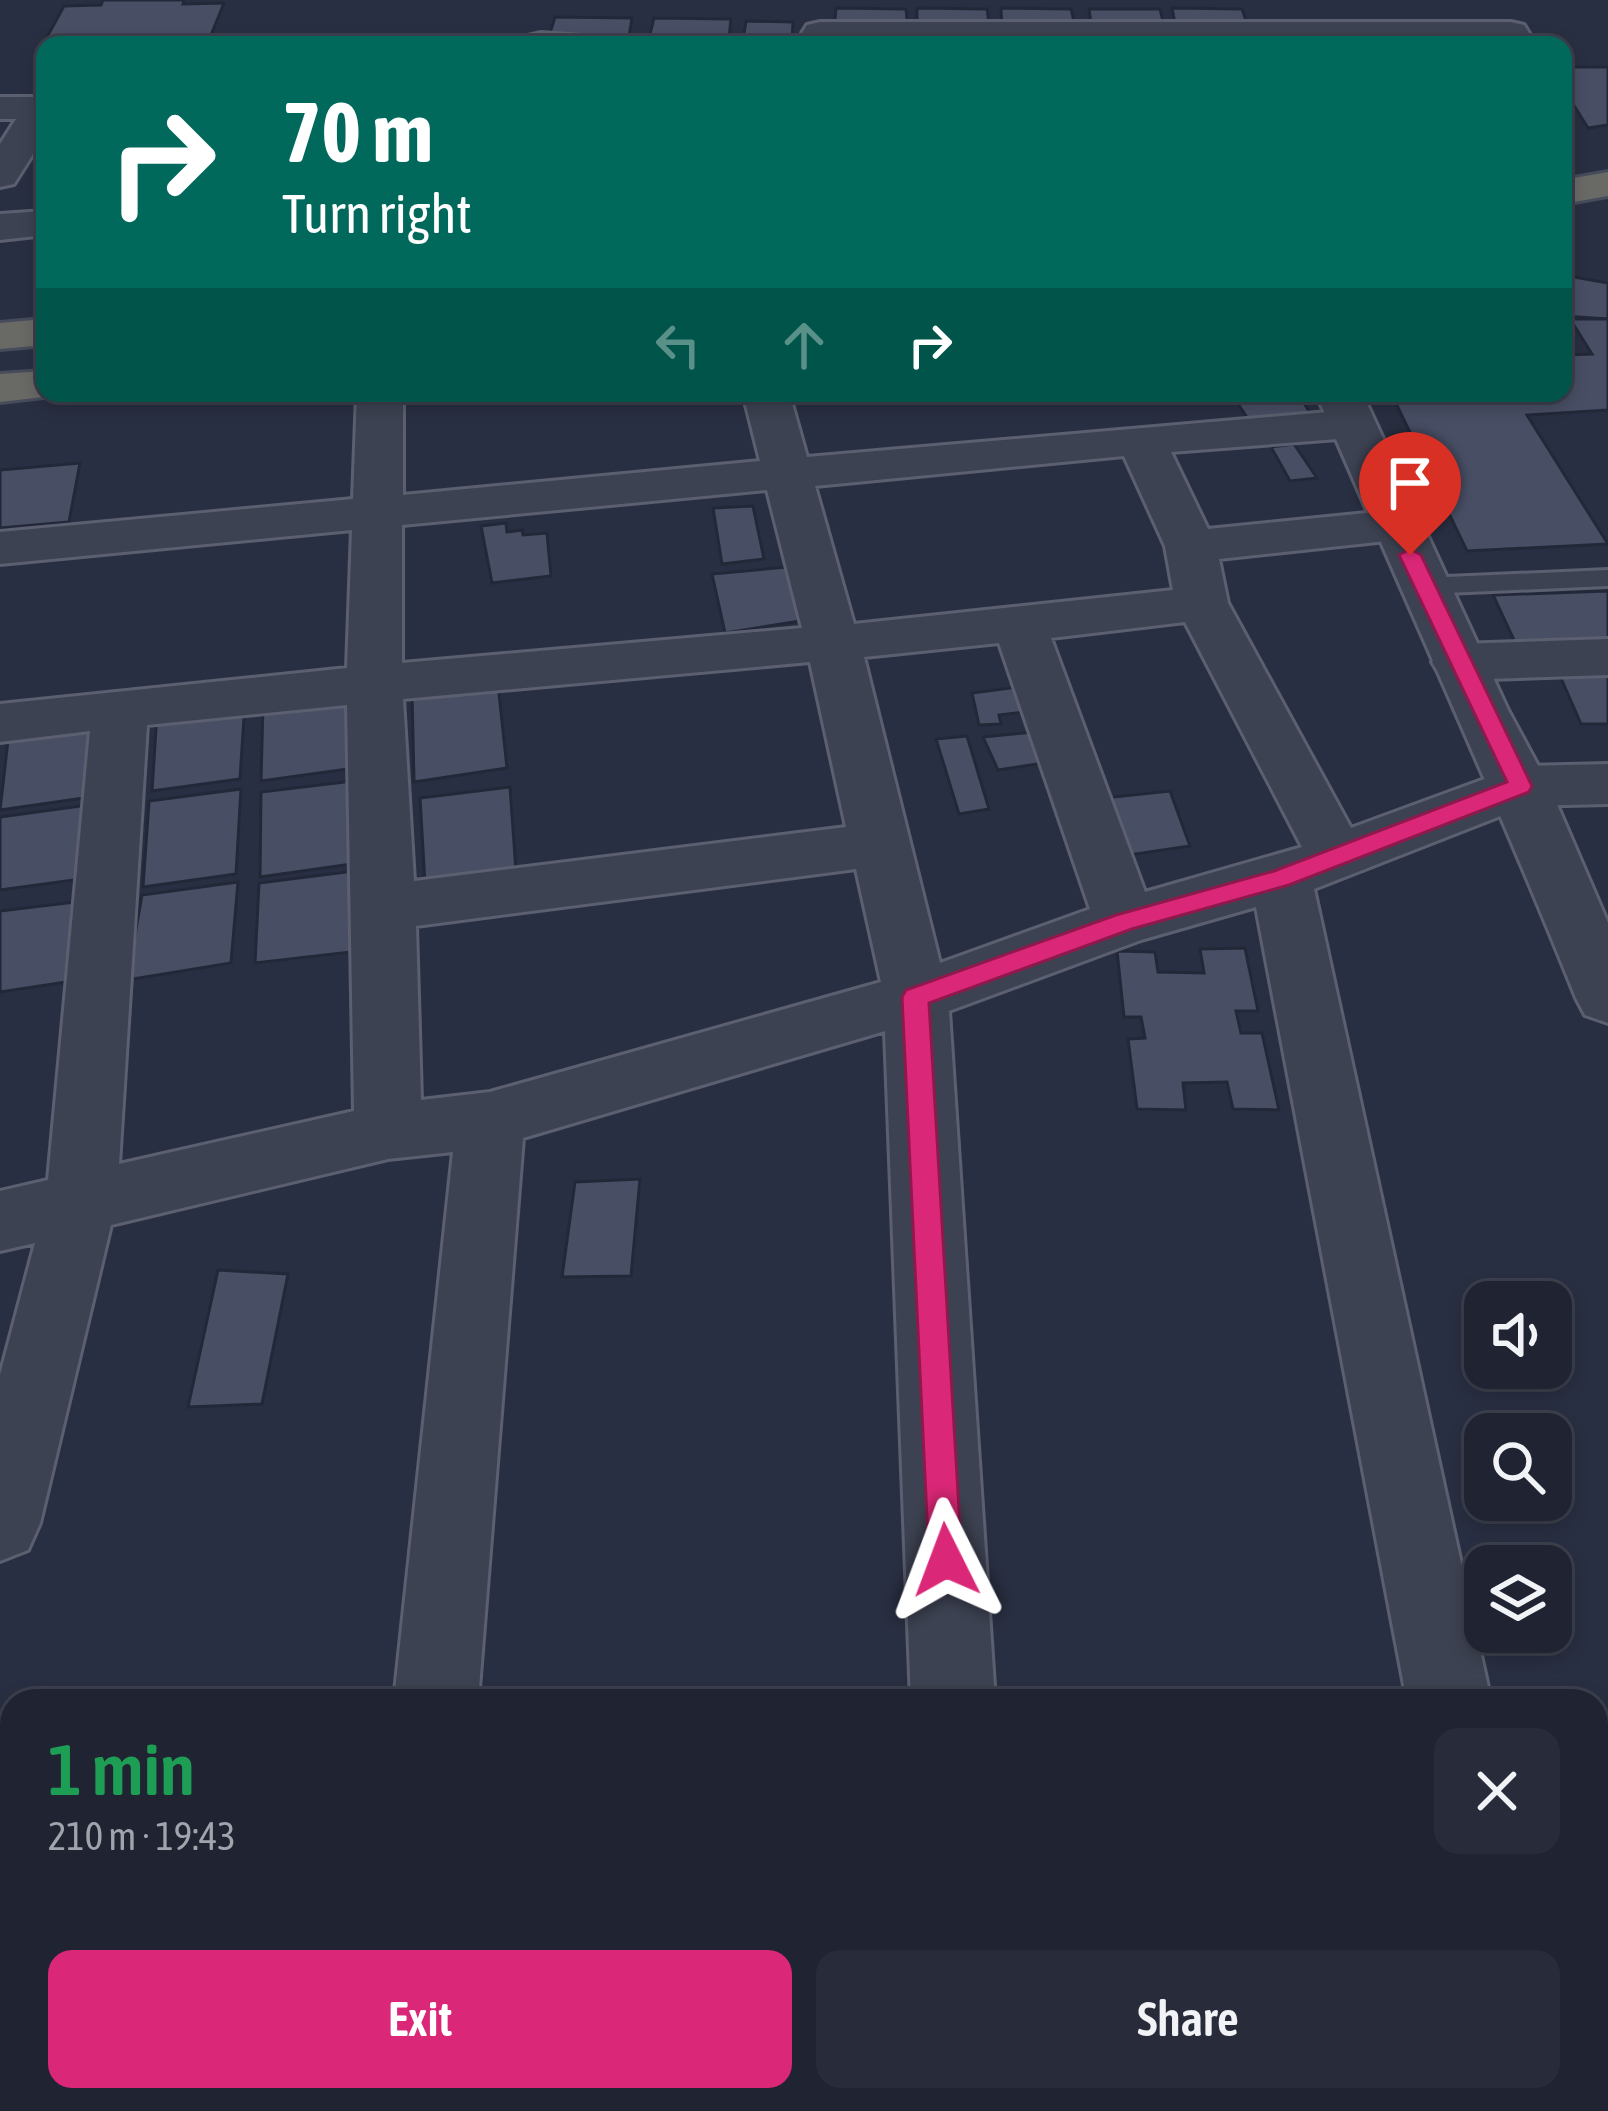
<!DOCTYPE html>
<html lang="en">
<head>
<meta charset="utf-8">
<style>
  body { margin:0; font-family:"Asap Condensed",sans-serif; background:#272b3a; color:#f1f3f6; height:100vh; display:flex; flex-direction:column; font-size:45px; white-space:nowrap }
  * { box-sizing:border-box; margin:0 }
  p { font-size:39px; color:#a1a4ac }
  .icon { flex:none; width:66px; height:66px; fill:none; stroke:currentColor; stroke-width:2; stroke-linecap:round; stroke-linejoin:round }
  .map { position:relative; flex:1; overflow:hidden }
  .sheet { position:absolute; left:0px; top:1689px; width:1608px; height:423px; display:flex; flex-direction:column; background:#1f2332; border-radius:36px 36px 0 0; box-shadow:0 6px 18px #0003,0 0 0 3px #3c404d }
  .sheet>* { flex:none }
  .guide { position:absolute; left:36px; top:36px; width:1536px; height:366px; border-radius:24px; box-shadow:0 6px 18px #0003,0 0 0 3px #3c404d; background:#00695c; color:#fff; overflow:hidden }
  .controls { position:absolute; left:1464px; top:1281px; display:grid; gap:24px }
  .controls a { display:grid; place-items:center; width:108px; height:108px; border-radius:24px; background:#1f2332; box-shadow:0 6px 18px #0003,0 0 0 3px #3c404d; font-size:60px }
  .pin { position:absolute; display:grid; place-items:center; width:102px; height:102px; color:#fff; margin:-123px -51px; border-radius:50% 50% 50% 0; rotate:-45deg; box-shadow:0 0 12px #0007 }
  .pin .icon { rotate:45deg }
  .me { position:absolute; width:132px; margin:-66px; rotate:357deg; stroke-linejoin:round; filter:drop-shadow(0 0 9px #0008) }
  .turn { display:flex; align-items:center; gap:42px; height:252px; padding:0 48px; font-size:54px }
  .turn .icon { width:156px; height:156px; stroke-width:2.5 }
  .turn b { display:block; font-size:84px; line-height:102px }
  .lanes { display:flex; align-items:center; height:114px; padding:0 48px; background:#0003; justify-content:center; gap:60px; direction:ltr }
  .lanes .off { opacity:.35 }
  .round { display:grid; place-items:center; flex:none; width:126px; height:126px; border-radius:24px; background:#272b3a }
  .overview { display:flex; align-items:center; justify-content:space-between; height:204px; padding:0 48px }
  h1 { font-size:72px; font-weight:600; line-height:90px; color:#1e9e55 }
  .action { display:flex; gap:24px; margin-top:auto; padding:24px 48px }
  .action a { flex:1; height:138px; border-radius:24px; background:#db2777; color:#fff; font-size:48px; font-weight:600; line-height:138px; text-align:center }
  .action a+a { background:#272b3a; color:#f1f3f6 }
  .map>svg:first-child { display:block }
  .building { fill:#484e64; stroke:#232839; stroke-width:3 }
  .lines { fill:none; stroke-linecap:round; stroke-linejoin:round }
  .service-casing { stroke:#5b5f6f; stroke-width:6 }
  .minor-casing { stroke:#5b5f6f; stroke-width:6 }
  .tertiary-casing { stroke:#5b5f6f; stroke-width:6 }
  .trunk-casing { stroke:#474c5c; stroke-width:6 }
  .service { fill:#3d4252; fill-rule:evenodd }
  .minor { fill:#3d4252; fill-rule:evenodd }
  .tertiary { fill:#3d4252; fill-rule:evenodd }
  .trunk { fill:#696966; fill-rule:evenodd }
  .route { fill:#db2777; stroke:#8e194d; stroke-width:3 }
</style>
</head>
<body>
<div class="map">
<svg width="1608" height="2111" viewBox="0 0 1608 2111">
  <rect width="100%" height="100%" fill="#292f42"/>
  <g class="building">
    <polygon points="103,0 184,0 183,4 224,3 207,45 41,48 64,6 101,5"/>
    <polygon points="836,8 906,9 908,29 834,29"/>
    <polygon points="917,8 987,9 990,29 917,30"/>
    <polygon points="1001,8 1071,9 1076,29 1002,30"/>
    <polygon points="1172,8 1242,9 1249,29 1176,29"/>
    <polygon points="1089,9 1160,9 1165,30 1092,30"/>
    <polygon points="555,17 632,18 629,37 549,36"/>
    <polygon points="654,18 731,19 729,38 649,38"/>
    <polygon points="746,21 793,22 792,41 743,40"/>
    <polygon points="1563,67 1608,67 1608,125 1588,128 1563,88"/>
    <polygon points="1563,275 1608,283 1608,319 1563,316"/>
    <polygon points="1570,319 1608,319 1608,410 1527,415 1608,544 1467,551 1391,393 1563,393 1563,355 1592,354"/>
    <polygon points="1231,393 1298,393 1310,413 1248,419"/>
    <polygon points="1294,444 1317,478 1290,481 1271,447"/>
    <polygon points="80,463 69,522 0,528 0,470"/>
    <polygon points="753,506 764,559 722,564 713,508"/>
    <polygon points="506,523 507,532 522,530 523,535 547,533 551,576 492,583 481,526"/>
    <polygon points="787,567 800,621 725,633 712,574"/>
    <polygon points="1608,591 1608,648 1519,651 1493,595"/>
    <polygon points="1608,668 1608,724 1581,724 1557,669"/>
    <polygon points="498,684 507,768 414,782 412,694"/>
    <polygon points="1033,685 1043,710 999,715 1001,724 979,725 972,693"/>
    <polygon points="349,693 348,769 261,781 263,704"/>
    <polygon points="245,702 240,779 152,791 157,713"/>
    <polygon points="97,729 91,797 0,810 8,740"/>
    <polygon points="1043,731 1063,760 998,770 983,737"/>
    <polygon points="967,736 989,809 959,814 936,739"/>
    <polygon points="353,781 352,864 260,877 261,792"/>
    <polygon points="510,787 516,871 425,884 420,798"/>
    <polygon points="241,789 236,874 143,887 149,801"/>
    <polygon points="1170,791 1190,846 1122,856 1104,798"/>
    <polygon points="88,805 81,879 0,890 0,817"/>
    <polygon points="354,871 351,952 255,963 259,883"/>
    <polygon points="238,882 231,963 127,980 142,895"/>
    <polygon points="75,902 66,982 0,992 0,911"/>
    <polygon points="1245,948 1258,1011 1236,1011 1241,1033 1262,1033 1279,1110 1233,1109 1227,1082 1183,1083 1186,1110 1137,1109 1128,1039 1145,1038 1141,1017 1124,1017 1117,951 1155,952 1158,972 1204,973 1200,949"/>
    <polygon points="640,1179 631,1276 562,1277 575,1182"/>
    <polygon points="218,1270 288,1274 262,1404 188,1407"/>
  </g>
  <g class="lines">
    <g class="service-casing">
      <polygon id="service" points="1608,570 1608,586 1424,594 1411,586 1424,578"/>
    </g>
    <g class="minor-casing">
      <g id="minor">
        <polygon points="820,22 1511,22 1524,25 1529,33 1524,41 1511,44 807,41 802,33 807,25"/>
        <polygon points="541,33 597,37 602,45 523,44 528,36"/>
        <polygon points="0,97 45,97 45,135 14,184 0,187 0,144 16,119 0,119"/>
        <polygon points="45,211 45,235 0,240 0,214"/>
        <path d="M 357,393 L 403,393 L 403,495 L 760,461 L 743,393 L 789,393 L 807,457 L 1351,410 L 1368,414 L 1375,424 L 1368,434 L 1351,438 L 1171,452 L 1208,529 L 1396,510 L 1414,514 L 1421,525 L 1414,536 L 1396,540 L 1219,559 L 1228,603 L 1351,828 L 1520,766 L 1608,764 L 1608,804 L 1526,806 L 1314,889 L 1491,1701 L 1407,1701 L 1256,907 L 1141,940 L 949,1011 L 995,1701 L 911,1701 L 885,1031 L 523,1138 L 478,1701 L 394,1701 L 453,1152 L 388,1159 L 111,1225 L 40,1523 L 28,1550 L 0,1561 L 0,1375 L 35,1243 L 0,1251 L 0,1191 L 48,1180 L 90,731 L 0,742 L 0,704 L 347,668 L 352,530 L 0,564 L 0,532 L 353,499 ZM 1124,456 L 1165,546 L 1173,590 L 854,624 L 815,486 ZM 767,490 L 802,628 L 402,663 L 402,525 ZM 1185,622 L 1302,847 L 1145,892 L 1051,638 ZM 999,643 L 1090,909 L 940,963 L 864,657 ZM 810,662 L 846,827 L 414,881 L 403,699 ZM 347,705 L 354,1111 L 119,1164 L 147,725 ZM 856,869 L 881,982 L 490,1092 L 421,1100 L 416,926 Z"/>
        <polygon points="1608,639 1608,675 1459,680 1440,675 1432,662 1440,649 1459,644"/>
        <polygon points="351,2100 447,2100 446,2111 350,2111"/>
        <rect x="927" y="2100" width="96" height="11"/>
        <polygon points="1482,2100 1578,2100 1581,2111 1485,2111"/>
      </g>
    </g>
    <g class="tertiary-casing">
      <path id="tertiary" d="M 1316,393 L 1362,393 L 1508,710 L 1549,786 L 1608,923 L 1608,1023 L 1585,1015 L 1576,998 C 1494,794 1403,595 1316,393 Z"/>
    </g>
    <g class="trunk-casing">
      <g id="trunk">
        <polygon points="1608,172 1608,196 1563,204 1563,180"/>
        <polygon points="45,319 45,345 0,349 0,323"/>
        <polygon points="45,371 45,393 61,395 0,402 0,374"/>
      </g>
    </g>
    <use href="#service" class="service"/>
    <use href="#minor" class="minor"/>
    <use href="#tertiary" class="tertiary"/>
    <use href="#trunk" class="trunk"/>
  </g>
  <polygon class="route" points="1410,549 1421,555 1532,786 1529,792 1289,885 1132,929 929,1003 962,1560 957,1572 946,1576 934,1572 929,1560 902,997 906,990 1116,915 1274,871 1507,782 1399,555"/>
</svg>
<div class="controls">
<a><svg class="icon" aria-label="sound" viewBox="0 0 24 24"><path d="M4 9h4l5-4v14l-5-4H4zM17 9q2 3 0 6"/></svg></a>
<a><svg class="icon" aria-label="search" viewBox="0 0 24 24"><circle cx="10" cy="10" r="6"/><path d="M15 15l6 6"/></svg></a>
<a><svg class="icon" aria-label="layers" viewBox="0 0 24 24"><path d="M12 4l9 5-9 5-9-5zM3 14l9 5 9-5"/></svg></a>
</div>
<div class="pin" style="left:1410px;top:555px;background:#d93025"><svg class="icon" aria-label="arrive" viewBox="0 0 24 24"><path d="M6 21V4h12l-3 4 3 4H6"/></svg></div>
<svg class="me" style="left:946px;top:1560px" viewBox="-20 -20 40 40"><path d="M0-17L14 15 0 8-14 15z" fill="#db2777" stroke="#fff" stroke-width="4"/></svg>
<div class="guide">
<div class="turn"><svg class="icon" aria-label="right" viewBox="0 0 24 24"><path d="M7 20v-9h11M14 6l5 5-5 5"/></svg><div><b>70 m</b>Turn right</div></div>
<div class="lanes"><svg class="icon off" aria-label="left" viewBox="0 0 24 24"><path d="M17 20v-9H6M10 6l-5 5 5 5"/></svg><svg class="icon off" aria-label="ahead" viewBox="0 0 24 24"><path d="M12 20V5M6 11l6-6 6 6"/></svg><svg class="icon" aria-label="right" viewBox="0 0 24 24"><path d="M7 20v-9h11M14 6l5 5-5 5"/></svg></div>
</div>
<section class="sheet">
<div class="overview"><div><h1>1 min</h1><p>210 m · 19:43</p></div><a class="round"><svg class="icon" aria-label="close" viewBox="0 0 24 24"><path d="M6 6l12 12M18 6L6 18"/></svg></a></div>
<div class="action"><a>Exit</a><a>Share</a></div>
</section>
</div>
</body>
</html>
